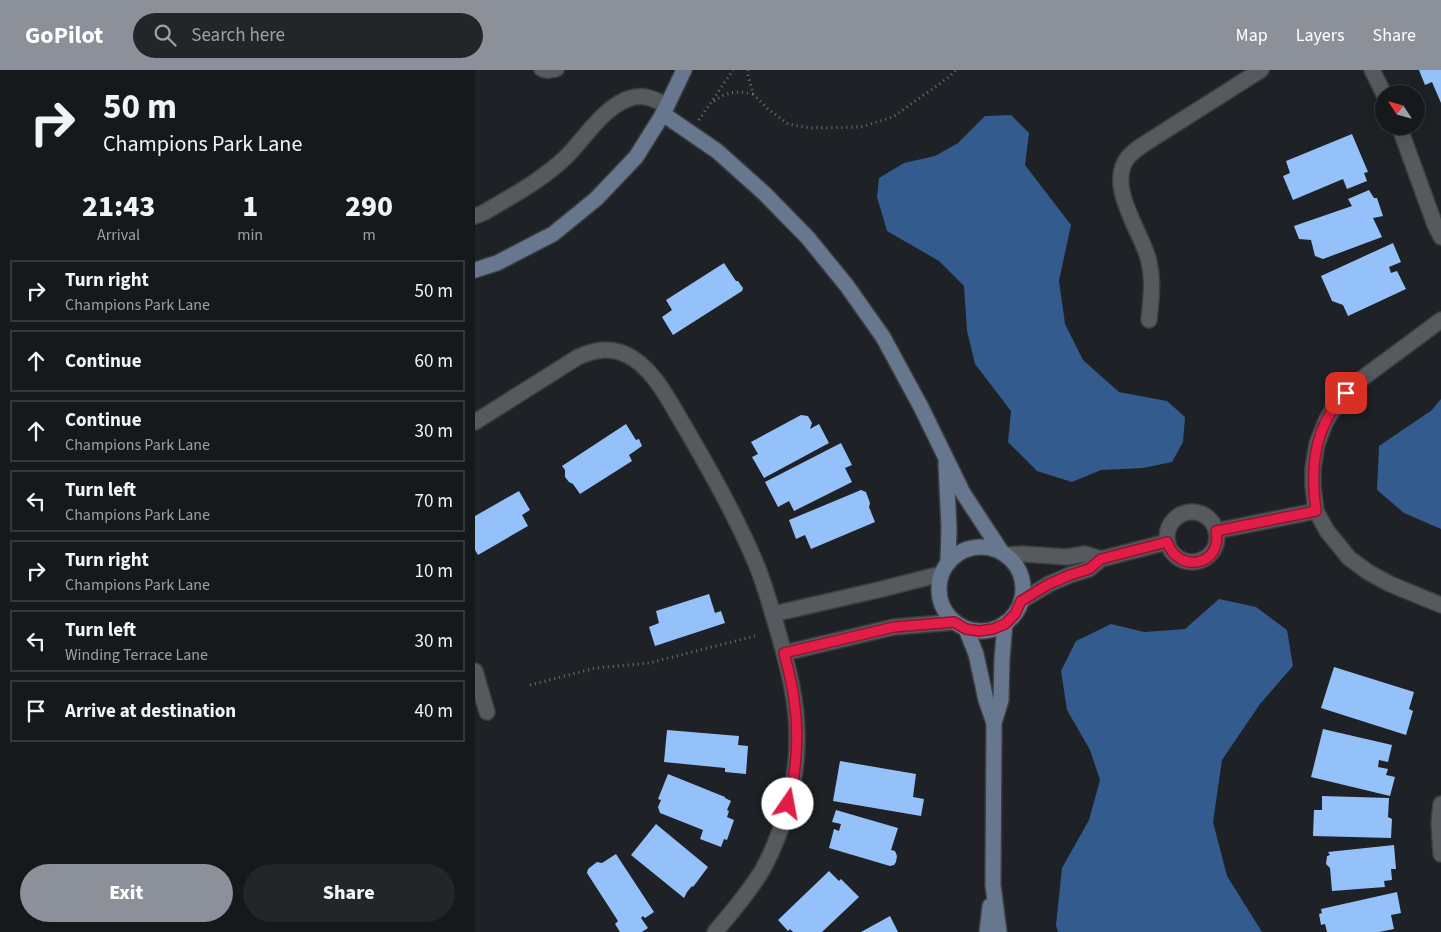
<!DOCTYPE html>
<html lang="en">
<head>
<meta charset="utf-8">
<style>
  body { margin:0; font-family:"Source Sans 3",sans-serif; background:#232629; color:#f1f3f6; height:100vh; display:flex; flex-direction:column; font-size:19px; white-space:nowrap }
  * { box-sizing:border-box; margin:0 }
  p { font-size:16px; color:#9ea0a3 }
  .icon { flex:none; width:28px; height:28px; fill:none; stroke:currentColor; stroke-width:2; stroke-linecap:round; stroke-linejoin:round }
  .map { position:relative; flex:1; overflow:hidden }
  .drawer { display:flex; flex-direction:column; background:#16191c; width:475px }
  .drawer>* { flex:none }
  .guide { background:#16191c; color:#f1f3f6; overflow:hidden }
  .needle { width:32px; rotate:306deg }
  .fabs { position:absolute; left:900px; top:15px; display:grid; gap:10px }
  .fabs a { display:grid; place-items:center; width:50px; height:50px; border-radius:50%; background:#16191c; box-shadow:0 5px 20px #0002,0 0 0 1px #35383b; font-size:25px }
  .pin { position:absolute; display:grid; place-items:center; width:42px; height:42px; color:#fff; margin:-21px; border-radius:10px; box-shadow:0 2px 8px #0006 }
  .me { position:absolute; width:55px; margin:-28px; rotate:12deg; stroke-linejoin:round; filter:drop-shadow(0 0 4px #0008) }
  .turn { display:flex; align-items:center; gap:18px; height:105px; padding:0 20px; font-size:22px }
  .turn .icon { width:65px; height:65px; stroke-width:2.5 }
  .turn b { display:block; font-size:35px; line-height:42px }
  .eta { display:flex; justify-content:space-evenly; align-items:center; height:85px; text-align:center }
  .eta b { font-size:30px; font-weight:800; line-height:35px }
  .action { display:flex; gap:10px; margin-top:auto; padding:10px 20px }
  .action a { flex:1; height:58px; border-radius:30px; background:#8c9099; color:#fff; font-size:20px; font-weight:800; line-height:58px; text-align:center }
  .action a+a { background:#232629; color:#f1f3f6 }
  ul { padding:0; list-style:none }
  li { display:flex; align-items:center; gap:15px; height:62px; margin:0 10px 8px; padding:0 10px; border:2px solid #35383b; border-radius:0px }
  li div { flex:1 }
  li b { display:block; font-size:19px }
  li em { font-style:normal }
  header { display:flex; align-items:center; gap:30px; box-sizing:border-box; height:70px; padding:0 25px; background:#8c9099; color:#fff }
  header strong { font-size:24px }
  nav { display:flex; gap:28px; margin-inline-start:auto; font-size:18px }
  .search { width:350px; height:45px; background:#232629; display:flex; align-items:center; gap:12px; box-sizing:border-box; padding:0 18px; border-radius:28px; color:#9ea0a3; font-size:19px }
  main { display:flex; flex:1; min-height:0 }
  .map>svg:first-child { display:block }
  .water { fill:#335b8e }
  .building { fill:#95c1fb }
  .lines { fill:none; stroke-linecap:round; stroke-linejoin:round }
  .lane-casing { stroke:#3b3d40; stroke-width:14 }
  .street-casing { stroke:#3b3d40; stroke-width:18 }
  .secondary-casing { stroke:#3b3d40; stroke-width:18 }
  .path { stroke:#6f7175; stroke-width:3; stroke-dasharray:1 4; stroke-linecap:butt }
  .lane { stroke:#56595e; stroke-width:11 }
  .street { stroke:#56595e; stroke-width:15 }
  .secondary { stroke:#66778e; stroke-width:15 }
  .route-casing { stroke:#92132f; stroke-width:12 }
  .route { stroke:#e11d48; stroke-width:9 }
</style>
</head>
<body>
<header>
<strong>GoPilot</strong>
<div class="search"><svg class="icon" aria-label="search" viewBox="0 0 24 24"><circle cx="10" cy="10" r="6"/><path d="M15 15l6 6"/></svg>Search here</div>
<nav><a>Map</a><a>Layers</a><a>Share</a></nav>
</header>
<main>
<section class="drawer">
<div class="guide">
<div class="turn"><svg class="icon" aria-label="right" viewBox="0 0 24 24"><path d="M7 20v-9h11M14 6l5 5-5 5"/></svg><div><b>50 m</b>Champions Park Lane</div></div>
</div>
<div class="eta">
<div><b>21:43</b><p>Arrival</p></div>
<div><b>1</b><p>min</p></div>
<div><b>290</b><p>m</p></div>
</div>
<ul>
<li><svg class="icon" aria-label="right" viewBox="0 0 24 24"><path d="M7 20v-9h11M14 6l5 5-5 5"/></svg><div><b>Turn right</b><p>Champions Park Lane</p></div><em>50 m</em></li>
<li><svg class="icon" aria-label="ahead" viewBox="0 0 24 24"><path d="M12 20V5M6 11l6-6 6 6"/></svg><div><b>Continue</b></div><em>60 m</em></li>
<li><svg class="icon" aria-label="ahead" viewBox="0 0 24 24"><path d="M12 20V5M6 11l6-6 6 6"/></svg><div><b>Continue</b><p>Champions Park Lane</p></div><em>30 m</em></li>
<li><svg class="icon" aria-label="left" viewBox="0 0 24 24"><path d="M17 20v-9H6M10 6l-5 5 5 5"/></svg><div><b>Turn left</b><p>Champions Park Lane</p></div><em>70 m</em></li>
<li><svg class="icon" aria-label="right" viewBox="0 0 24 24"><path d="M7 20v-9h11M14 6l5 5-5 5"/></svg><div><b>Turn right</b><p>Champions Park Lane</p></div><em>10 m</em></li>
<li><svg class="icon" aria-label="left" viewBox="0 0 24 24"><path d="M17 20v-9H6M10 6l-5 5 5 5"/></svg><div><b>Turn left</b><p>Winding Terrace Lane</p></div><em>30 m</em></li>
<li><svg class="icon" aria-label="arrive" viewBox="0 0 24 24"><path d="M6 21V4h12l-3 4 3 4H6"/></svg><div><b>Arrive at destination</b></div><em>40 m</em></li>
</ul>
<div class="action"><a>Exit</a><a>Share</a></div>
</section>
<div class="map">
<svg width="966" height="862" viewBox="0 0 966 862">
  <rect width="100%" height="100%" fill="#1e2125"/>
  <g class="water">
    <polygon points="536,45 554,63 550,95 596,155 584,211 590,254 608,290 644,322 692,331 710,347 708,372 697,392 668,398 626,400 597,412 562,401 533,372 536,341 500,294 492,261 489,216 464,191 412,161 402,127 404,108 429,93 460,86 483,73 510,46"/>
    <polygon points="966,329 966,459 929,443 902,420 904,376 957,340"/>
    <polygon points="744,529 781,537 812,560 818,596 785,634 747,690 738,752 752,806 787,862 583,862 581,855 587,798 614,750 625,710 615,680 592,640 586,601 601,571 636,554 669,562 710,559"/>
  </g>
  <g class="building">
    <polygon points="944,0 966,0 966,33 957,12 950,15"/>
    <polygon points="877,64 893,102 889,103 892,111 872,119 868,109 818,130 808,106 815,103 811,91"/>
    <polygon points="894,120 899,128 902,128 908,146 898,148 907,167 848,189 840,186 836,170 824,169 819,156 877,136 873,129"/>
    <polygon points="918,173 926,192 914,197 916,203 922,201 931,219 873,246 868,235 857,231 846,206"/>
    <polygon points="249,193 261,211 263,211 268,218 267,221 198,265 187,247 197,240 191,230"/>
    <polygon points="326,345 333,346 337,353 335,359 344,354 354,373 289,408 277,387 283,384 276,372"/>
    <polygon points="151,354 161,370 164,369 167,376 154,385 157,391 105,424 98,414 94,412 90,407 90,400 87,396"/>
    <polygon points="366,373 377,395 370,398 377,412 319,441 314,431 303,437 290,412"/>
    <polygon points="386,420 391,422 395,433 394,437 400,452 336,479 330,465 321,469 314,450"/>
    <polygon points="44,421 55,440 47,445 53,456 3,485 0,480 0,446"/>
    <polygon points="234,524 240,543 246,541 250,553 180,576 174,557 184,553 181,541"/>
    <polygon points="859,597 939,622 934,639 938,641 931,665 846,638"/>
    <polygon points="848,659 917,675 913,692 904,690 903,697 913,699 911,705 920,707 915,726 836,707"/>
    <polygon points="192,660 264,666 263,675 273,676 271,704 250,702 250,698 189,692"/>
    <polygon points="365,691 441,704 438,727 449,729 446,746 358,731"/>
    <polygon points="193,704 250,727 250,728 256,731 252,740 254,741 252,747 259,750 252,770 249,769 246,777 225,769 228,760 185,743 183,737 186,730 183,729"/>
    <polygon points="847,726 914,728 913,747 917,749 916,768 838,766 839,740 847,740"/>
    <polygon points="361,740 423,758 416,780 420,781 422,786 421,792 419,795 415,796 354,778 359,759 364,761 366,754 357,752"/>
    <polygon points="181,754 233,797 218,817 217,816 212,822 209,828 156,785"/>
    <polygon points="919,775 921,799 916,799 917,810 909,811 910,817 857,821 855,798 851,794 852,786 855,785 853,782"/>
    <polygon points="141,784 179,842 170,848 168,846 166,848 173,858 167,862 145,862 140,854 143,851 112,803 113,799 122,792 127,793"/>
    <polygon points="354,801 364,811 366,809 384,827 347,862 318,862 315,859 313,861 303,850"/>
    <polygon points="922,822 926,843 916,845 919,859 904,862 852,862 850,854 846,855 844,844 847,843 846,839"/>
    <polygon points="415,846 423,862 386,862"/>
  </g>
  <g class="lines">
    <g class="lane-casing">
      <path id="lane" d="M 65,0 C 70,3 77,3 83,0"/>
    </g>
    <g class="street-casing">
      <g id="street">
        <polyline points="897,0 909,24"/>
        <polyline points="924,56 960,155 966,167"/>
        <path d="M 0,146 L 8,143 C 37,126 67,110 91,87 C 110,68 130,35 156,28 C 168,24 179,29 189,34 L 188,44"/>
        <path d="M 674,250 C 676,228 679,210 673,188 C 665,159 630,114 654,86 C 658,82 662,79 666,76 L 786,0"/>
        <polyline points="966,250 881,313 862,333 851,351 842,374 838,398 838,416 841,441 852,461 874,488 893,502 915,514 966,535"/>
        <path d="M 0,352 L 103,287 C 119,280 133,277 150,284 C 179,297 195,333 211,359 C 237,404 262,448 282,496 C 291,518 297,542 304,565 C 313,597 322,631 322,665 C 323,709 309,760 288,799 C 275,821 257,842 240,862"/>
        <circle cx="717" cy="467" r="25"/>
        <polyline points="741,461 841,441"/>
        <polyline points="530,485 548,484 592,487 610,484 626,489"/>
        <polyline points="546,531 574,514 595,505 614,499 626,489 692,472"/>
        <polyline points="298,544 403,520 466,504"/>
        <polyline points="309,583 419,557 479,552"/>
        <polyline points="0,601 12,642"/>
        <polyline points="966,734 964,753 966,784"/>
      </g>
    </g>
    <g class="secondary-casing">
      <g id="secondary">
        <polyline points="188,44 242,81 290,124 333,168 372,216 408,267 446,337 488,423 526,481"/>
        <polyline points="0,200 22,193 78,164 121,129 161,87 188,44 209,0"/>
        <polyline points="471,393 474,459 473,492"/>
        <circle cx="506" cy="519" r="42"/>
        <polyline points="491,559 501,584 511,630 519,653"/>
        <polyline points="512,862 515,836"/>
        <polyline points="524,862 518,815 519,653 526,630 527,589 530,553"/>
      </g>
    </g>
    <g class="path">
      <polyline points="278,24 293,39 313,54 334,58 386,57 418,47 474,7 481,0"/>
      <path d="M 239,31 C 254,21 260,21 278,24 L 273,6 L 273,0"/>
      <polyline points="224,50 258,0"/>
      <polyline points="55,615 121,598 174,593 280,566"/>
    </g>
    <use href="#lane" class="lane"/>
    <use href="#street" class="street"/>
    <use href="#secondary" class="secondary"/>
  </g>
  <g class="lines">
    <g class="route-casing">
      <path id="route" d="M 313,734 C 322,702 324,661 319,629 C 317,613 313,598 309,583 L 419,557 L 479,552 L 491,559 L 504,561 L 518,559 L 530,554 L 540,544 L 546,531 L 574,514 L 595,505 L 614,499 L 626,489 L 692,472 C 704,505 748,495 741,461 L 841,441 C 835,397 839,356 871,323"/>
    </g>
    <use href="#route" class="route"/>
  </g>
</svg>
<div class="fabs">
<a><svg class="needle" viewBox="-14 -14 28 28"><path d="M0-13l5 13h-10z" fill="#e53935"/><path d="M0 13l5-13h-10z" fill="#9ea0a3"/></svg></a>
</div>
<div class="pin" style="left:871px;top:323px;background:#d93025"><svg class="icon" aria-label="arrive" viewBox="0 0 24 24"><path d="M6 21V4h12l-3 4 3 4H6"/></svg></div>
<svg class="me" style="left:313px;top:734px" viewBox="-20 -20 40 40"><circle r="19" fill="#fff"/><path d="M0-13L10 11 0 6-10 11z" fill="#e11d48"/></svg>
</div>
</main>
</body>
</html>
